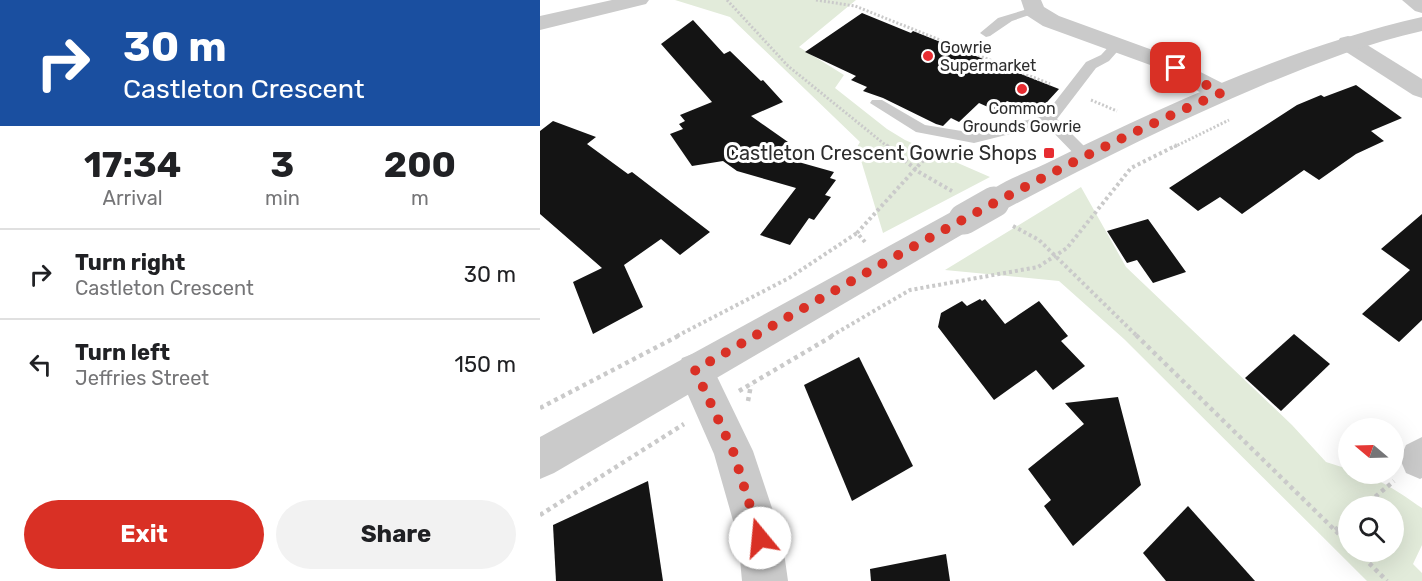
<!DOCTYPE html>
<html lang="en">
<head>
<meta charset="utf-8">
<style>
  body { margin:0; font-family:Rubik,sans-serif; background:#f2f2f2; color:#202124; height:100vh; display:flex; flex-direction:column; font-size:22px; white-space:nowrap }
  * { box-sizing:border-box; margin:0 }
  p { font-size:20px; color:#757577 }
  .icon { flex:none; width:33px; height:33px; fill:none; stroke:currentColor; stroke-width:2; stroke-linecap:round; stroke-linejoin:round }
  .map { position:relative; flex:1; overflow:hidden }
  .panel { display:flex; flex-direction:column; background:#fff; width:540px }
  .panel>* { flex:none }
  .top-card { background:#1a4fa0; color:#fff; overflow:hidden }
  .needle { width:39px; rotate:289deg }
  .fabs { position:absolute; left:798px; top:418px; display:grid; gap:12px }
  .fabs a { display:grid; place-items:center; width:66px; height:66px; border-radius:50%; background:#fff; box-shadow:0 6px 24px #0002; font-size:30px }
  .pin { position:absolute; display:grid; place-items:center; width:51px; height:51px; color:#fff; margin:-26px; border-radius:12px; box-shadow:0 3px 9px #0006 }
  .me { position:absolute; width:66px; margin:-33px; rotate:343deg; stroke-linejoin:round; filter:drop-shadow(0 0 4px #0008) }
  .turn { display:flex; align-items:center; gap:21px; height:126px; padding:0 24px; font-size:27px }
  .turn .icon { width:78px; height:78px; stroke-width:2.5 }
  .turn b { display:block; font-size:42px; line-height:51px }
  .eta { display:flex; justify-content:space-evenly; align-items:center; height:102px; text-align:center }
  .eta b { font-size:36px; font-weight:700; line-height:42px }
  .primary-button { display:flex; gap:12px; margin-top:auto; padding:12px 24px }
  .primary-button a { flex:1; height:69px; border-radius:36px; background:#d93025; color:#fff; font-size:24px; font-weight:700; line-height:69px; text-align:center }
  .primary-button a+a { background:#f2f2f2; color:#202124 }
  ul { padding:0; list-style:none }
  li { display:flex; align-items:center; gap:18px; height:90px; padding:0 24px; border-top:2px solid #e0e0e0 }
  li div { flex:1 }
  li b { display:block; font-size:22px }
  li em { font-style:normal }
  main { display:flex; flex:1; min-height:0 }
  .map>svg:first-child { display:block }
  .green { fill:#e2ebda; fill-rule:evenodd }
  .building { fill:#141414 }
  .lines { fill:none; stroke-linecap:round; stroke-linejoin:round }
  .path-far2 { stroke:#cacaca; stroke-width:3; stroke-dasharray:2 2; stroke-linecap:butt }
  .path-far1 { stroke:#cacaca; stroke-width:4; stroke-dasharray:3 3; stroke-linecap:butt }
  .path { stroke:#cacaca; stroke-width:4.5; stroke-dasharray:4 4; stroke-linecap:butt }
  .service { fill:#cacaca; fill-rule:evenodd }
  .minor { fill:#cacaca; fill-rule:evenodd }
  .tertiary { fill:#cacaca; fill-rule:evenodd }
  .tertiary-bridge { stroke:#cacaca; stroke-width:31 }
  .route { stroke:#d93025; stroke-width:10; stroke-dasharray:0 18 }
  .poi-dot { fill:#e72c31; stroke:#fff; stroke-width:2 }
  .labels { text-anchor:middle; stroke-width:6; stroke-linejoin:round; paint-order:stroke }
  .far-poi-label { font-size:16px; fill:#2d2d2d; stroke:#fff; text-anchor:start }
  .poi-label { font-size:20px; fill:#2d2d2d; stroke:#fff; text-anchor:end }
</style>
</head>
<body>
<main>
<section class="panel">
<div class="top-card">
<div class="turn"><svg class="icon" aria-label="right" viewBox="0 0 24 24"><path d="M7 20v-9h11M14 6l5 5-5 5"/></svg><div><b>30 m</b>Castleton Crescent</div></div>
</div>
<div class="eta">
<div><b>17:34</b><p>Arrival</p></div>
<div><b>3</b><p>min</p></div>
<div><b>200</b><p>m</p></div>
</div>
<ul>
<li><svg class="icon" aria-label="right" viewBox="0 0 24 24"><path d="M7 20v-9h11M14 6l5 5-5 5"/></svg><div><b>Turn right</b><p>Castleton Crescent</p></div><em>30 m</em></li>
<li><svg class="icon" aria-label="left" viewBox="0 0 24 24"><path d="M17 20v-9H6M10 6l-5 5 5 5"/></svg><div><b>Turn left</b><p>Jeffries Street</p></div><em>150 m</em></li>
</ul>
<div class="primary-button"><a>Exit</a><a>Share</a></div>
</section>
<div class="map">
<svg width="882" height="581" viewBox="0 0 882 581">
  <rect width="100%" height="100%" fill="#fff"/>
  <g class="green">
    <polygon points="135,0 316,0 259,47 304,75 295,88 347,129 365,140 450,177 343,233 317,147 320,142 190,17"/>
    <path d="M 541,187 L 586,267 L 752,425 L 786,462 L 808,469 L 808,474 C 837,474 859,493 882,508 L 882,545 L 873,564 L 882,573 L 882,581 L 827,581 L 584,339 L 519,281 L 405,270 ZM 808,507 L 854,507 L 854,552 L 808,552 Z"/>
  </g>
  <g class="building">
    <polygon points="322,13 371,33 373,31 519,89 497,113 467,101 457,111 439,103 419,122 411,118 403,126 396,124 343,98 323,91 327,87 311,80 316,76 265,52"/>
    <polygon points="153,20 184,54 190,51 221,81 223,80 243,102 211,116 248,142 230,154 294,172 290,178 296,180 285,195 291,197 274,220 269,218 250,245 220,235 256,188 197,171 183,161 152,166 130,134 143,129 139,124 145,121 140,115 172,102 121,44"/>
    <polygon points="816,85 862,118 831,131 844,141 816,154 779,180 764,170 702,214 680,197 658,211 629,188 757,105 781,95 784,97"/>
    <polygon points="13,121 56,137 47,144 88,174 92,172 170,232 140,255 121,239 84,265 103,307 53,334 33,282 62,268 0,214 0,131"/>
    <polygon points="882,214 882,320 859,342 822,314 870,270 841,249"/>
    <polygon points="608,219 646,272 613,283 597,260 587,263 567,231"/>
    <polygon points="440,299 442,301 445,299 465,324 499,301 528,336 521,341 545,366 513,390 496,370 454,400 398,327 401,313 422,301 427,306"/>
    <polygon points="754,334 790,364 741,411 705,378"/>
    <polygon points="319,357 373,466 312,501 264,385"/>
    <polygon points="578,397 601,485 533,546 504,506 511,500 488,469 544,424 525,403"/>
    <polygon points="108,481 123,581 16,581 13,525"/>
    <polygon points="648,506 715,581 626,581 603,553"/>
    <polygon points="406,554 410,581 331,581 330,569"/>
  </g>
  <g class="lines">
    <g class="path-far2">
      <polyline points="187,0 248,66 348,147"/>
      <polyline points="276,0 315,6 510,84"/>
      <polyline points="551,100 577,111"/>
      <polyline points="634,147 689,120"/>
    </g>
    <g class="path-far1">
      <polyline points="346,145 379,172 412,191"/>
      <polyline points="473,226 499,240 597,336"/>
      <polyline points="325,242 317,233 388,155 398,154"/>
      <polyline points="137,336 249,278 317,233"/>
      <polyline points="291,336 370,290 498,267 527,248 591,168 637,145"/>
    </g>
    <g class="path">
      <polyline points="596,335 808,543"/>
      <polyline points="199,391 294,335"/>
      <polyline points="208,401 211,385"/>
      <polyline points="0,408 140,335"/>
      <polyline points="823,507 854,481"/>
      <polyline points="0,515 144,424"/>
      <polyline points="795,530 808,519"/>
      <polyline points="818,552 847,581"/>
    </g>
    <g class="service">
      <polygon points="494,7 500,10 498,12 472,21 450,36 446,37 440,33 458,18"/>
      <polygon points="578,40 582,41 584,44 569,61 556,68 517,119 551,153 553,157 551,161 541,161 506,125 434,143 376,132 330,103 332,100 342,100 385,125 434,133 504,116 546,62 561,55 574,41"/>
    </g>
    <g class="minor">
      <polygon points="72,0 109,0 106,4 0,30 0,16"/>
      <polygon points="481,0 501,0 504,7 519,16 629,56 690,87 693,93 690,99 681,101 672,99 613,66 503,26 486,15"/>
      <polygon points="862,0 882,0 882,13 875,11"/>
      <polygon points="808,36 816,38 882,79 882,98 873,95 800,48 797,43 800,38"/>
      <polygon points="155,353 168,358 213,451 242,538 248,581 202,581 198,538 174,454 137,370 142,358"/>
      <polygon points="882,437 882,478 880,479 866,473 860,459 866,445"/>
    </g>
    <g class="tertiary">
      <path d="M 882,17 L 882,31 C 827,43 775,64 723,85 C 635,122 549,165 464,210 L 454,213 L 444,210 L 439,202 C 448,186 488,172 505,164 C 625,105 751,47 882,17 Z"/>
      <polygon points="424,207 435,211 439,219 435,227 14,473 0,479 0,437 413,211"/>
    </g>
    <polyline class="tertiary-bridge" points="424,219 454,202"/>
  </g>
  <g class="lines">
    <path class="route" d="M 220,538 L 193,451 L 155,370 C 327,272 499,172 681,93 L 636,68"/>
  </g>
  <g class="poi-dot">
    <circle cx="388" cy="56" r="6"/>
    <circle cx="482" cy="89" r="6"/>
    <rect x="503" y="147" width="12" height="12" rx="3"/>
  </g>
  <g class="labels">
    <g class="far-poi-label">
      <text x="400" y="53">Gowrie<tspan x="400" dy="18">Supermarket</tspan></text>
      <text x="482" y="114" text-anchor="middle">Common<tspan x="482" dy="18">Grounds Gowrie</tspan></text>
    </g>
    <g class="poi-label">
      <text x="497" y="160">Castleton Crescent Gowrie Shops</text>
    </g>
  </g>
</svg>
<div class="fabs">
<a><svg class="needle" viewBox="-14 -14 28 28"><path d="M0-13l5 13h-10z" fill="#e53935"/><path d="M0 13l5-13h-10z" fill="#757577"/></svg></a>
<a><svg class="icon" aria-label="search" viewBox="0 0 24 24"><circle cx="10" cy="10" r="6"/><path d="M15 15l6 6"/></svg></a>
</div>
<div class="pin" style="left:636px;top:68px;background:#d93025"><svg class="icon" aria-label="arrive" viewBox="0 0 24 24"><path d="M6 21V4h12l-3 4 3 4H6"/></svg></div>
<svg class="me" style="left:220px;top:538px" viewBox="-20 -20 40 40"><circle r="19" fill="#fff"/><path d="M0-13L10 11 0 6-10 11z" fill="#d93025"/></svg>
</div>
</main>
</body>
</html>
